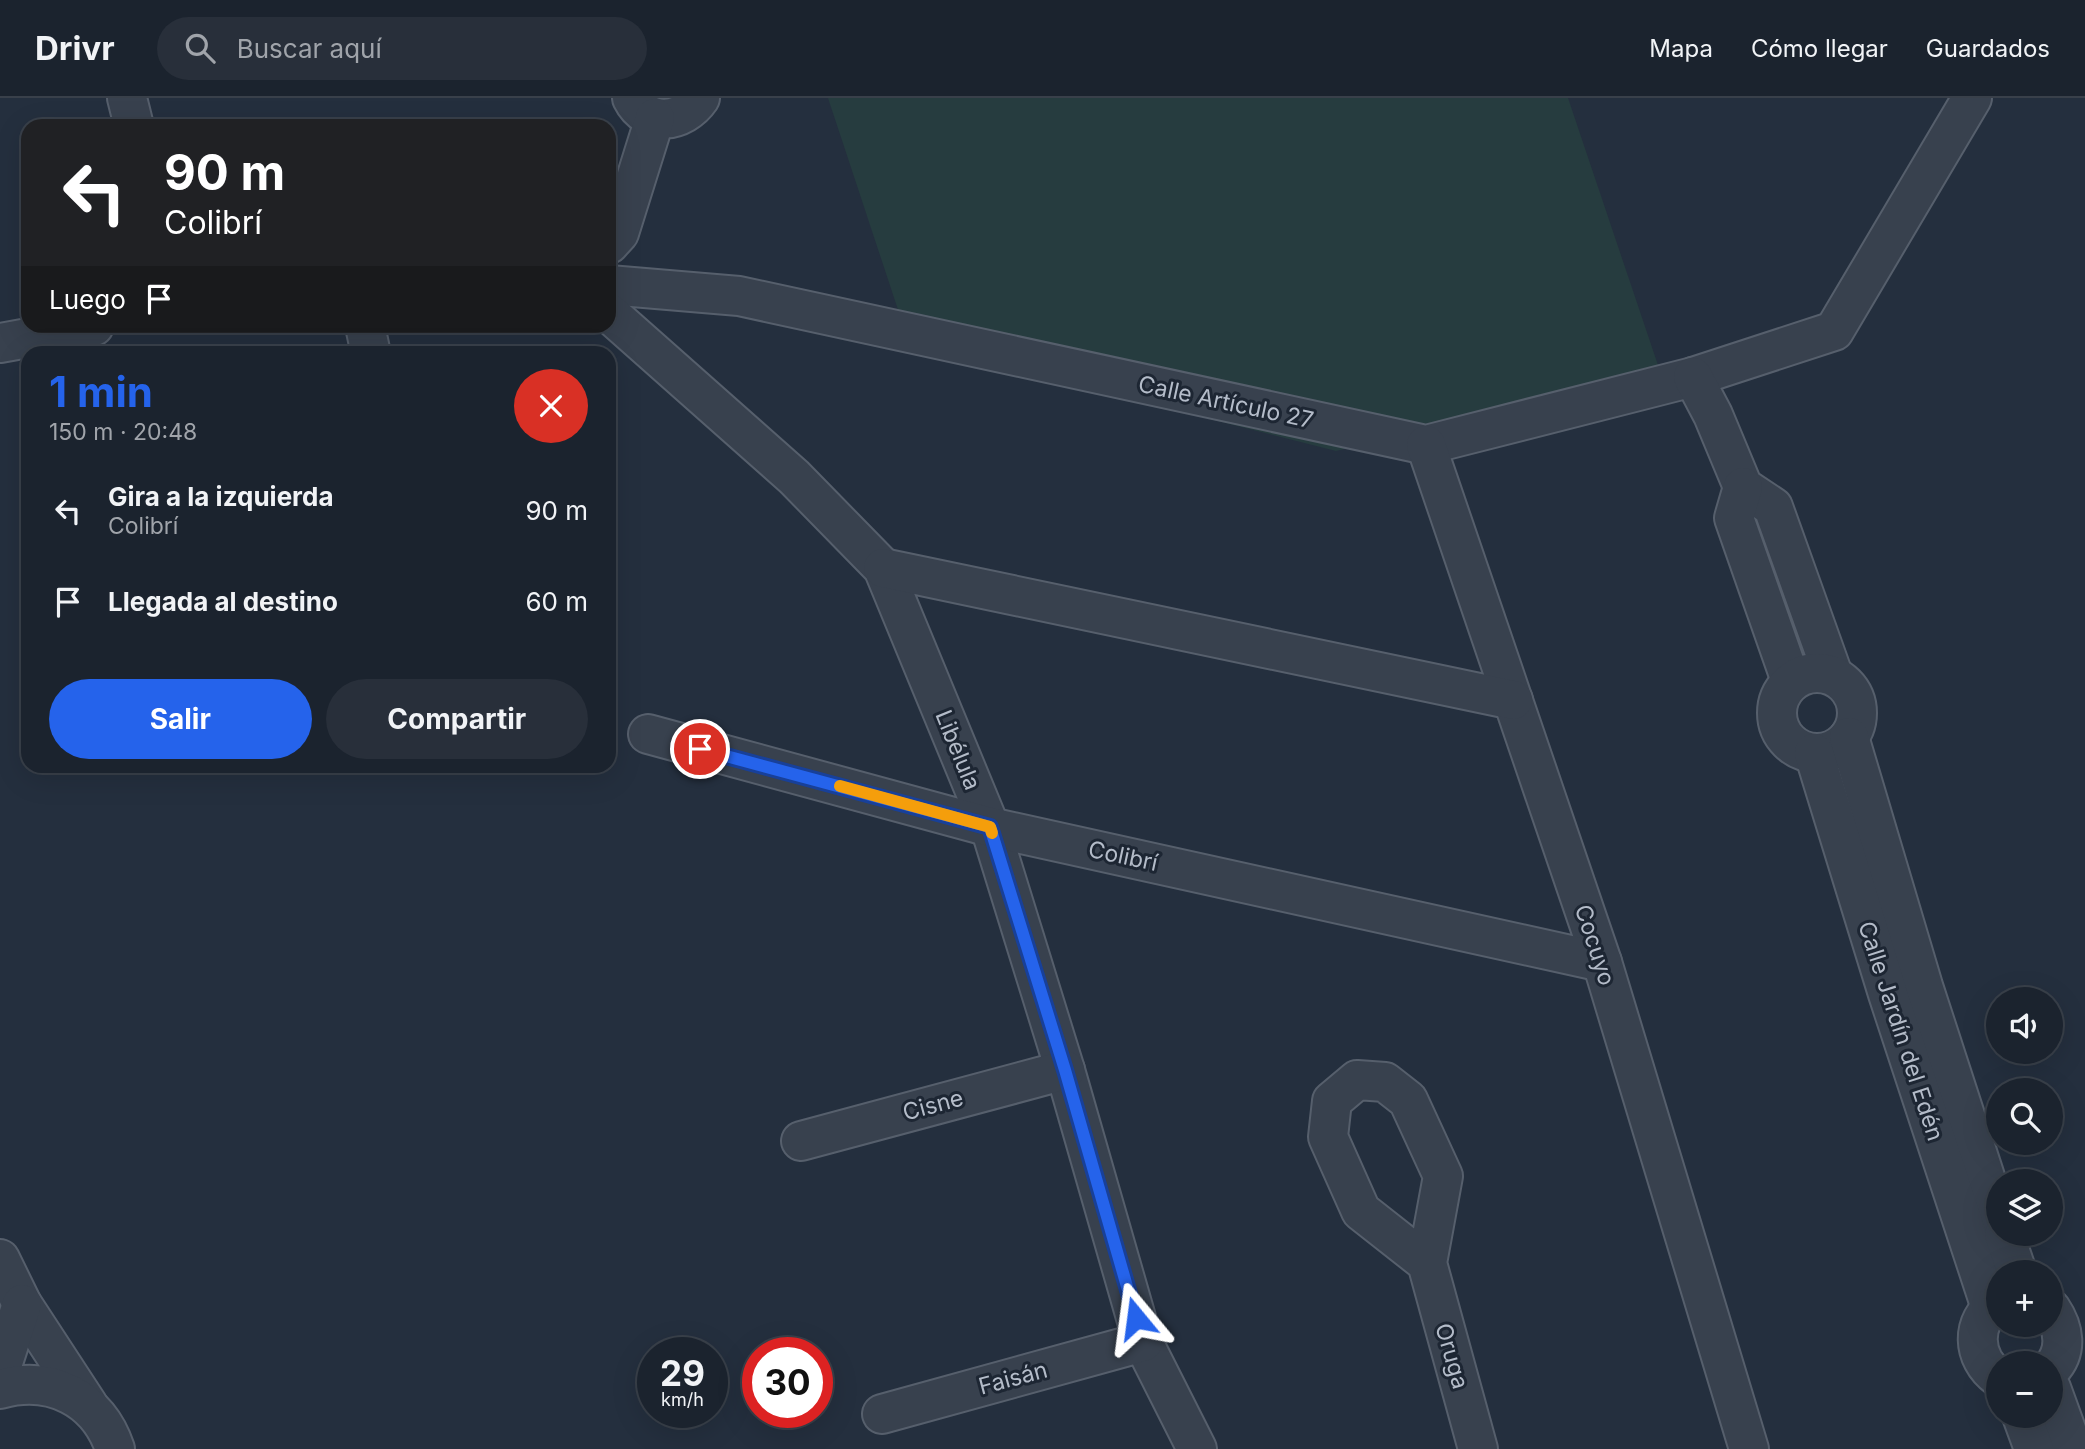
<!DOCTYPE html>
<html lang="es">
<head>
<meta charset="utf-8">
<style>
  body { margin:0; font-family:Inter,sans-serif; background:#282f3a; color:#f1f3f6; height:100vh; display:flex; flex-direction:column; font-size:26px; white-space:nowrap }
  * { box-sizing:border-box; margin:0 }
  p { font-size:23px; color:#a0a4aa }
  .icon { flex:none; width:38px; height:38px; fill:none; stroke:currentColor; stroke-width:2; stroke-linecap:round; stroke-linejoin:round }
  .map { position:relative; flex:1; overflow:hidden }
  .drawer { position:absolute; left:21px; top:248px; width:595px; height:427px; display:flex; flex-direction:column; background:#1b232e; border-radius:21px; box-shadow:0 7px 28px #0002,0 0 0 2px #39404a }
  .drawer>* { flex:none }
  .top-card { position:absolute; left:21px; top:21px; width:595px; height:214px; border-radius:21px; box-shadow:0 7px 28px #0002,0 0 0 2px #39404a; background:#202124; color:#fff; overflow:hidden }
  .tools { position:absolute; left:1986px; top:889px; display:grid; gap:14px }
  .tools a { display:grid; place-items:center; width:77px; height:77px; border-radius:50%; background:#1b232e; box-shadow:0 7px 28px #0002,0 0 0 2px #39404a; font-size:35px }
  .speed { position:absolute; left:637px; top:1239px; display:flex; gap:14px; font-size:35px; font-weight:700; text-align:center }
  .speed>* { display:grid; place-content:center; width:91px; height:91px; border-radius:50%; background:#1b232e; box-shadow:0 7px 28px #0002,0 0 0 2px #39404a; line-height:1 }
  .speed small { font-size:18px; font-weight:400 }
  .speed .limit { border:10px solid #d22; background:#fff; color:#111 }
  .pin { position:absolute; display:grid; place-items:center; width:60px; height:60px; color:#fff; margin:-30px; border:4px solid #fff; border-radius:50%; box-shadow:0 2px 7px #0007 }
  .me { position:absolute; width:77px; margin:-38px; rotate:344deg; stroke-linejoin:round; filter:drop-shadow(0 0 5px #0008) }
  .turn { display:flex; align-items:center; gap:24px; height:147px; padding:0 28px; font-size:32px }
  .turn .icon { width:91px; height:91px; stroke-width:2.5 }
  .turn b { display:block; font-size:49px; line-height:60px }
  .then { display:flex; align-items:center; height:66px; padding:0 28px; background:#0003; gap:14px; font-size:26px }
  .round { display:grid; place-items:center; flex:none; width:74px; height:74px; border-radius:37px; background:#282f3a }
  .summary { display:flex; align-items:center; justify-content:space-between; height:119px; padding:0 28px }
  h1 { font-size:42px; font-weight:700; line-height:52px; color:#2563eb }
  .button { display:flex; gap:14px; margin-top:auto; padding:14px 28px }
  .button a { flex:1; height:80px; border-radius:42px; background:#2563eb; color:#fff; font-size:28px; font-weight:700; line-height:80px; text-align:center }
  .button a+a { background:#282f3a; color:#f1f3f6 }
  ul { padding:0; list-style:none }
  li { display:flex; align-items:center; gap:21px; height:91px; padding:0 28px }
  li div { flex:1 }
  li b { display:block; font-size:26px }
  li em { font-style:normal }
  header { display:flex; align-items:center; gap:42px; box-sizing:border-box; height:98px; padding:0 35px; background:#1b232e; border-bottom:2px solid #39404a }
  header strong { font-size:33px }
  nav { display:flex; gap:38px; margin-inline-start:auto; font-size:24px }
  .search { width:490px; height:63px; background:#282f3a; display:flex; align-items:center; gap:18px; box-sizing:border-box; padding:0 24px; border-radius:38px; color:#a0a4aa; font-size:26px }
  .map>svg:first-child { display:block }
  .green { fill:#263c3f }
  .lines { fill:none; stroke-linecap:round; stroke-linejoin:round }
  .street-casing { stroke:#565f6c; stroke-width:42 }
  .street { stroke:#38414e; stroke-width:38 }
  .route-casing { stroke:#184099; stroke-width:18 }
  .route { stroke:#2563eb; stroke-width:12 }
  .slow { stroke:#f59e0b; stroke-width:12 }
  .labels { text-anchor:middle; stroke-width:6; stroke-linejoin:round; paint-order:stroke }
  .street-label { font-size:23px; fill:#b4bcc9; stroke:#1d2633 }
</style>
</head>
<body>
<header>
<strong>Drivr</strong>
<div class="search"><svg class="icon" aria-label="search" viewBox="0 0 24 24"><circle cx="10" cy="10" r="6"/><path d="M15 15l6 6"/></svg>Buscar aquí</div>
<nav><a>Mapa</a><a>Cómo llegar</a><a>Guardados</a></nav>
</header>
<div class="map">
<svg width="2085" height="1351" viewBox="0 0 2085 1351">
  <rect width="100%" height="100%" fill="#242f3e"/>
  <polygon class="green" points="828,0 1568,0 1660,273 1336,353 909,245"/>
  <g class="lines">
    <g class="street-casing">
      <g id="street">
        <polyline points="127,0 134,28"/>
        <path d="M 632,0 C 647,30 683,25 700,0"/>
        <polyline points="609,146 619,135 655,20"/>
        <polyline points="609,187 739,198 1426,347 1693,279 1834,233 1972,0"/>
        <polyline points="609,215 794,379 883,470 990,729 1065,972 1143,1244 1197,1351"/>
        <polyline points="365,228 371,256"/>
        <polyline points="0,245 94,228"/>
        <polyline points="1693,279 1713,317 1743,389 1773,409 1833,577"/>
        <polyline points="1426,347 1602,864 1749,1351"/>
        <polyline points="1743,389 1734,420 1791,583"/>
        <polyline points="883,470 1513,602"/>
        <circle cx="1817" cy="615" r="40"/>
        <polyline points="648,636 990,729 1602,864"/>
        <polyline points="1849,639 1923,888 1998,1119"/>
        <polyline points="1814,655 1888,896 1991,1210"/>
        <polyline points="801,1043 1065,972"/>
        <polyline points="2004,1136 2017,1174"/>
        <polyline points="0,1161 22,1206 88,1307"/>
        <polyline points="1427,1165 1361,1113 1328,1039 1332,1003 1357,982 1385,984 1408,1002 1443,1078 1427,1165 1478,1351"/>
        <path d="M 1998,1205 C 1970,1223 1972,1260 1998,1279"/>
        <path d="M 2051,1211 C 2064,1230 2068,1253 2051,1271"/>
        <polyline points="0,1274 22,1206"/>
        <polyline points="2051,1290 2073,1351"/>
        <path d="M 0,1291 C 51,1277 98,1300 115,1351"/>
        <polyline points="882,1316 1143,1244"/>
        <polyline points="2022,1318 2034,1351"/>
      </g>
    </g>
    <use href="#street" class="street"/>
  </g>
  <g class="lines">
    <g class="route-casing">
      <polyline id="route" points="700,651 990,729 1065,972 1136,1220"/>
    </g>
    <use href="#route" class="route"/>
    <polyline class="slow" points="840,688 990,729 992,735"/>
  </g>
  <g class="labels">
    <g class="street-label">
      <text transform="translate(1226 304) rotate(12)" y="8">Calle Artículo 27</text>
      <text transform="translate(958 652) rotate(68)" y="8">Libélula</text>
      <text transform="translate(1123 758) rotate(12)" y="8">Colibrí</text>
      <text transform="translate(1595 847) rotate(72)" y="8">Cocuyo</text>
      <text transform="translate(1901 933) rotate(72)" y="8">Calle Jardín del Edén</text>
      <text transform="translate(933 1007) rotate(-15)" y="8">Cisne</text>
      <text transform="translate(1452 1258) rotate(74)" y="8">Oruga</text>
      <text transform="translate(1013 1280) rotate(-15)" y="8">Faisán</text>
    </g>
  </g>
</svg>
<div class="tools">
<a><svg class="icon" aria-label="sound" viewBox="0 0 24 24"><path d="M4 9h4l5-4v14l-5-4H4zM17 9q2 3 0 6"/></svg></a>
<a><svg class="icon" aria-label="search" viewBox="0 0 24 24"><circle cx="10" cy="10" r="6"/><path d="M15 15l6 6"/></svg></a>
<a><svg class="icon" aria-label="layers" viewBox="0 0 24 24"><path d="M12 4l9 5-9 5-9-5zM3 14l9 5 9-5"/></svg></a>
<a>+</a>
<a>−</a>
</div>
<div class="speed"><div>29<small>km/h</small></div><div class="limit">30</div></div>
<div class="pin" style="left:700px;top:651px;background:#d93025"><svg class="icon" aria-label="arrive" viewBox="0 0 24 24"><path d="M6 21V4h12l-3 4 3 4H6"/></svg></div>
<svg class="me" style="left:1136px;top:1220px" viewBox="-20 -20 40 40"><path d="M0-17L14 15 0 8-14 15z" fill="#2563eb" stroke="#fff" stroke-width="4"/></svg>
<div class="top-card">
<div class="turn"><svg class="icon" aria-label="left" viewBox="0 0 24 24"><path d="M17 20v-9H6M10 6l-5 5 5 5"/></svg><div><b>90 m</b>Colibrí</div></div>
<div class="then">Luego<svg class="icon" aria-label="arrive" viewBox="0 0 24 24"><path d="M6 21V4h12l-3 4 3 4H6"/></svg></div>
</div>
<section class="drawer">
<div class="summary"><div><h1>1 min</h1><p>150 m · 20:48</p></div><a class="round" style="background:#d93025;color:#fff"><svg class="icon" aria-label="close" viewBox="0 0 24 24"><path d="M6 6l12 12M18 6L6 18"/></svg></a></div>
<ul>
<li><svg class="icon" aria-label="left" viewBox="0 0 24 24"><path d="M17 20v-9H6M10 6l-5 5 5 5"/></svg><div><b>Gira a la izquierda</b><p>Colibrí</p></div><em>90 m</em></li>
<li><svg class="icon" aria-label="arrive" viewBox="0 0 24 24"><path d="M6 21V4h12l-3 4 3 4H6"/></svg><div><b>Llegada al destino</b></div><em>60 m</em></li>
</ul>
<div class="button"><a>Salir</a><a>Compartir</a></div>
</section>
</div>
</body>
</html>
